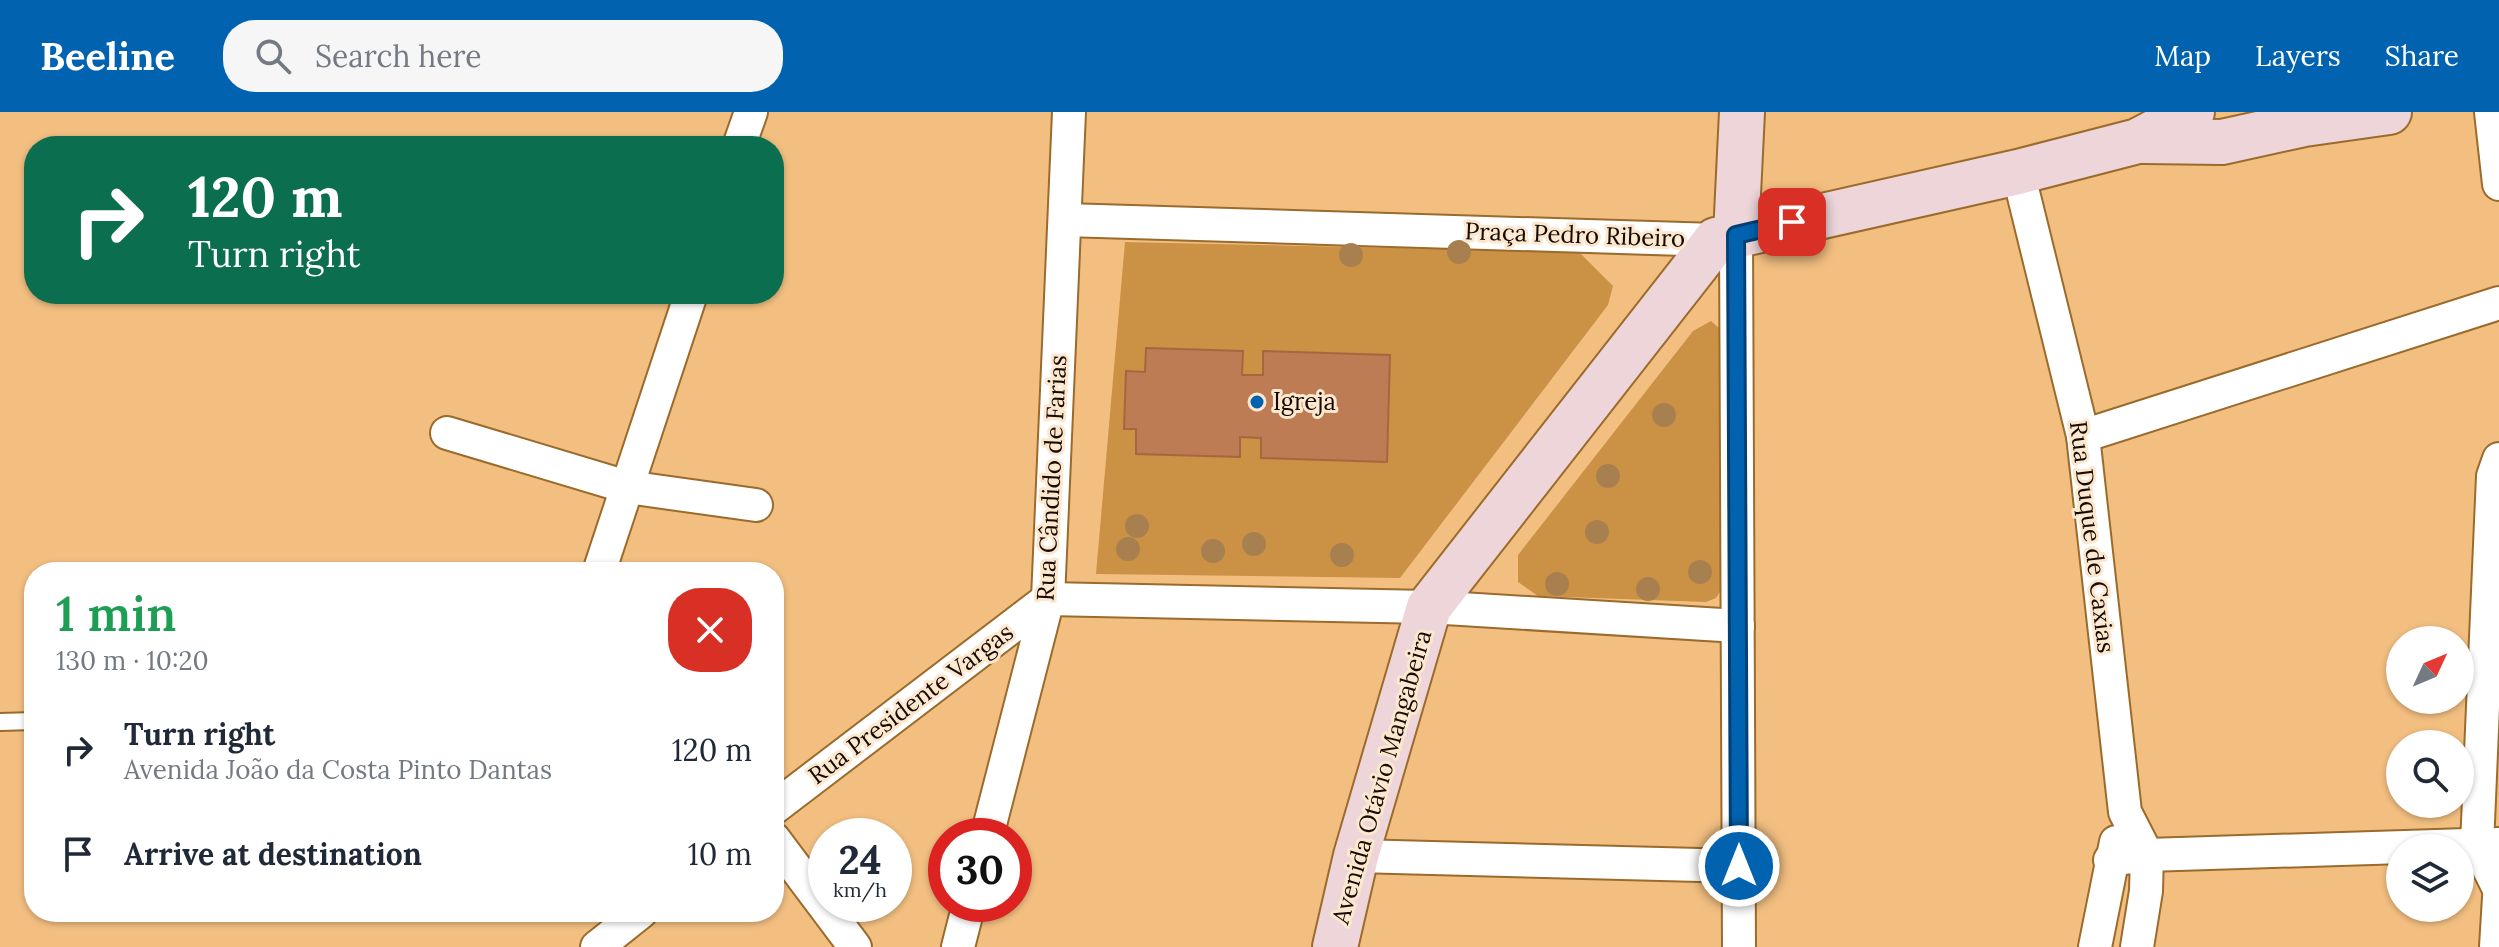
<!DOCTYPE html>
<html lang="en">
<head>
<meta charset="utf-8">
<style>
  body { margin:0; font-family:Lora,serif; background:#f6f6f7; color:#1f2937; height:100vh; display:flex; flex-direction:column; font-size:30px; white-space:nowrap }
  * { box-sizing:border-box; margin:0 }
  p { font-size:26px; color:#747a83 }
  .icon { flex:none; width:44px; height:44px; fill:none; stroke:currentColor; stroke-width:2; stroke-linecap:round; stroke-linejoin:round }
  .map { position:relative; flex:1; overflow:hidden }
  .panel { position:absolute; left:24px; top:450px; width:760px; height:360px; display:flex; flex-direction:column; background:#fff; border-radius:32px; box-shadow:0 2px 6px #0004 }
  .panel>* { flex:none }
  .hud { position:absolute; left:24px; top:24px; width:760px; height:168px; border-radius:32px; box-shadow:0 2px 6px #0004; background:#0b6e4f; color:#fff; overflow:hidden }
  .needle { width:52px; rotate:46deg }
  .fabs { position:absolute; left:2386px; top:514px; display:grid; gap:16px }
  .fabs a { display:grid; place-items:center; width:88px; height:88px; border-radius:50%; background:#fff; box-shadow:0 2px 6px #0004; font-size:40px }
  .speed { position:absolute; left:808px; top:706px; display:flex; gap:16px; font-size:40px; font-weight:700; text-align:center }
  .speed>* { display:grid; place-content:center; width:104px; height:104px; border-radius:50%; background:#fff; box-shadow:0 2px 6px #0004; line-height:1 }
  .speed small { font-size:20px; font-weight:400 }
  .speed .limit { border:12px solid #d22; background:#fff; color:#111 }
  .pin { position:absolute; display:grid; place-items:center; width:68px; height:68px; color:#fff; margin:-34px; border-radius:16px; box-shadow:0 4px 12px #0006 }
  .me { position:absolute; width:88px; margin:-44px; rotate:0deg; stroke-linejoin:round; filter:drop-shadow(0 0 6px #0008) }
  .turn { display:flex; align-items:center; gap:28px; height:168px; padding:0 32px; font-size:36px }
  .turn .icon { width:104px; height:104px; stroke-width:2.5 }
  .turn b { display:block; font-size:56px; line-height:68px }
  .round { display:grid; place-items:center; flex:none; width:84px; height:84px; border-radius:32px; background:#f6f6f7 }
  .summary { display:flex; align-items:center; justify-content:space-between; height:136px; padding:0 32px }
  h1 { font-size:48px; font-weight:600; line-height:60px; color:#1e9e55 }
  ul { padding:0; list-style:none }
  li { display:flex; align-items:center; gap:24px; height:104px; padding:0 32px }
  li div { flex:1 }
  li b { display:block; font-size:30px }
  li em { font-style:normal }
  header { display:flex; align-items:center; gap:48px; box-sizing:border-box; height:112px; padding:0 40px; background:#0163b0; color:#fff }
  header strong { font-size:38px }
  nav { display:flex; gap:44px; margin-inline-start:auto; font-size:28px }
  .search { width:560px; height:72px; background:#f6f6f7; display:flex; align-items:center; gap:20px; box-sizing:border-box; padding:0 28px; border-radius:32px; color:#747a83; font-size:30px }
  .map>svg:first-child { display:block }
  .green { fill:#cb9144 }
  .building { fill:#be7c55; stroke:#a6663f; stroke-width:2 }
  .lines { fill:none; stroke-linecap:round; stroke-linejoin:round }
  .service-casing { stroke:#9a6b2c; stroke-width:20 }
  .minor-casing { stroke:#9a6b2c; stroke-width:36 }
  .secondary-casing { stroke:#9a6b2c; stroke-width:48 }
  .service { stroke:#fff; stroke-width:16 }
  .minor { stroke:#fff; stroke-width:32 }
  .secondary { stroke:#edd5d9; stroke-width:44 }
  .tree { fill:#a88050 }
  .route-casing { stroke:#014072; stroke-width:20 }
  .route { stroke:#0163b0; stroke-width:14 }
  .poi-dot { fill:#0163b0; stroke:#fce7cf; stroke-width:3 }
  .labels { text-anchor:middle; stroke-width:6; stroke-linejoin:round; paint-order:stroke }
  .street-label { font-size:24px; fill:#170a00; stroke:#fce7cf }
  .poi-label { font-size:24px; fill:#170a00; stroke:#fce7cf; text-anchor:start }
</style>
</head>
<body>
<header>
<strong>Beeline</strong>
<div class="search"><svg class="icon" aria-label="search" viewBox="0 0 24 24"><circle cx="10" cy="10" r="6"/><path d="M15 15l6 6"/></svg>Search here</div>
<nav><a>Map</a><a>Layers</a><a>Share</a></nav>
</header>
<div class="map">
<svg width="2499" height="835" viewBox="0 0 2499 835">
  <rect width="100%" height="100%" fill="#f3bf81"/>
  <g class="green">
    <polygon points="1125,130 1579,140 1613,174 1608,193 1400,466 1096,462"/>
    <polygon points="1711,209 1719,216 1727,469 1716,486 1706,490 1538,484 1518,470 1518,443 1693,219"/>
  </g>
  <polygon class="building" points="1146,236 1243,239 1242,263 1263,263 1263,239 1390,243 1387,350 1261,346 1261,326 1240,325 1240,345 1136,342 1136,317 1124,317 1126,259 1145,260"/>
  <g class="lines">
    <g class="service-casing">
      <polyline id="service" points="0,610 34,609"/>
    </g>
    <g class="minor-casing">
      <g id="minor">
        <polyline points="2491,0 2499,72"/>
        <polyline points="739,34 751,0"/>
        <polyline points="2018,60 2083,324 2125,700 2147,743 2146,779 2137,835"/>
        <polyline points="1065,108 1716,128"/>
        <polyline points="1736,123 1739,835"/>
        <polyline points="447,321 627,375 756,393"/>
        <polyline points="2083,324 2499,191"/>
        <polyline points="2499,347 2493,364 2477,733 2499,777"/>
        <polyline points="599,460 691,182"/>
        <polyline points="774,696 1048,487 1429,495 1738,514"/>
        <polyline points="987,724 1048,487 1069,0"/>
        <polyline points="774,727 855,835"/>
        <polyline points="1356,744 1739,754"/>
        <polyline points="2110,748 2147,743 2499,732"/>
        <polyline points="597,835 641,800"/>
        <polyline points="958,835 969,792"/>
        <polyline points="2095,835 2116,730"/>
        <polyline points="2496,835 2499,785"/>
      </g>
    </g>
    <g class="secondary-casing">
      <g id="secondary">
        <polyline points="2144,29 2222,30 2304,12 2389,0"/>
        <polyline points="1736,123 1742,0"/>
        <polyline points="1335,835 1356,744 1429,495 1716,128 2018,60 2138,29 2192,0"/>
      </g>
    </g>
    <use href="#service" class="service"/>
    <use href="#minor" class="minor"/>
    <use href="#secondary" class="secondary"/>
  </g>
  <g class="tree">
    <circle cx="1459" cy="140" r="12"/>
    <circle cx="1351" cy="143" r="12"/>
    <circle cx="1664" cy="303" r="12"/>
    <circle cx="1608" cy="364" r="12"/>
    <circle cx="1137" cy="414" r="12"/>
    <circle cx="1597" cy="420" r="12"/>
    <circle cx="1254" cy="432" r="12"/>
    <circle cx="1128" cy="437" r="12"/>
    <circle cx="1213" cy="439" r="12"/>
    <circle cx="1342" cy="443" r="12"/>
    <circle cx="1700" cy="460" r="12"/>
    <circle cx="1557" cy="472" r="12"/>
    <circle cx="1648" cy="477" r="12"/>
  </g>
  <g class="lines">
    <g class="route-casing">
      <polyline id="route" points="1739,754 1736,123 1792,110"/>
    </g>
    <use href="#route" class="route"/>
  </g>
  <circle class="poi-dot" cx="1257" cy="290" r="8"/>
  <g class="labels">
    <g class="street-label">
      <text transform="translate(1575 123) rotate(2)" y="8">Praça Pedro Ribeiro</text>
      <text transform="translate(1052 366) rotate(-87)" y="8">Rua Cândido de Farias</text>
      <text transform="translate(2092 425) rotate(83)" y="8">Rua Duque de Caxias</text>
      <text transform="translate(911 592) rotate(-37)" y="8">Rua Presidente Vargas</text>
      <text transform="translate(1382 665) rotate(-74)" y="8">Avenida Otávio Mangabeira</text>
    </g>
    <g class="poi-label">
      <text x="1273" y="298">Igreja</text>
    </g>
  </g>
</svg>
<div class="fabs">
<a><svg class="needle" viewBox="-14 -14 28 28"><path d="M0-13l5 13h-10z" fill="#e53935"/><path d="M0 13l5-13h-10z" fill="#747a83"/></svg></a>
<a><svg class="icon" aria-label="search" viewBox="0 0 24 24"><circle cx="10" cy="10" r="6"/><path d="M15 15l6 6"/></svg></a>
<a><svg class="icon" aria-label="layers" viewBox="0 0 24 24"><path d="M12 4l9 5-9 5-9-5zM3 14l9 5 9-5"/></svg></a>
</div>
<div class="speed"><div>24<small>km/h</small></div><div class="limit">30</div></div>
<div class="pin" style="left:1792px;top:110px;background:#d93025"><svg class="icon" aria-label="arrive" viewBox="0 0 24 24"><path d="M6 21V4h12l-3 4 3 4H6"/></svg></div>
<svg class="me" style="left:1739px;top:754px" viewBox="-20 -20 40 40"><circle r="17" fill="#0163b0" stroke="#fff" stroke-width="3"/><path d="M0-11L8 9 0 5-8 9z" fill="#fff"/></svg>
<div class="hud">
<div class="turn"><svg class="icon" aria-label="right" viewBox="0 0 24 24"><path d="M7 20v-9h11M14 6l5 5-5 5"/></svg><div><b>120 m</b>Turn right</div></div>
</div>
<section class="panel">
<div class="summary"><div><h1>1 min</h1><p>130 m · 10:20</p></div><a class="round" style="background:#d93025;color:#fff"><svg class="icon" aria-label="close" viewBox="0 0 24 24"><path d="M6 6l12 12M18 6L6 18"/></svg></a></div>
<ul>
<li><svg class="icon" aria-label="right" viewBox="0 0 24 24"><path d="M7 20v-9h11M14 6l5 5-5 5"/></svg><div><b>Turn right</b><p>Avenida João da Costa Pinto Dantas</p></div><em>120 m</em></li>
<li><svg class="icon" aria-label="arrive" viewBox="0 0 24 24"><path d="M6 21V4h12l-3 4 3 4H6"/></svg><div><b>Arrive at destination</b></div><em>10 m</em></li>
</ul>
</section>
</div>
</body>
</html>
